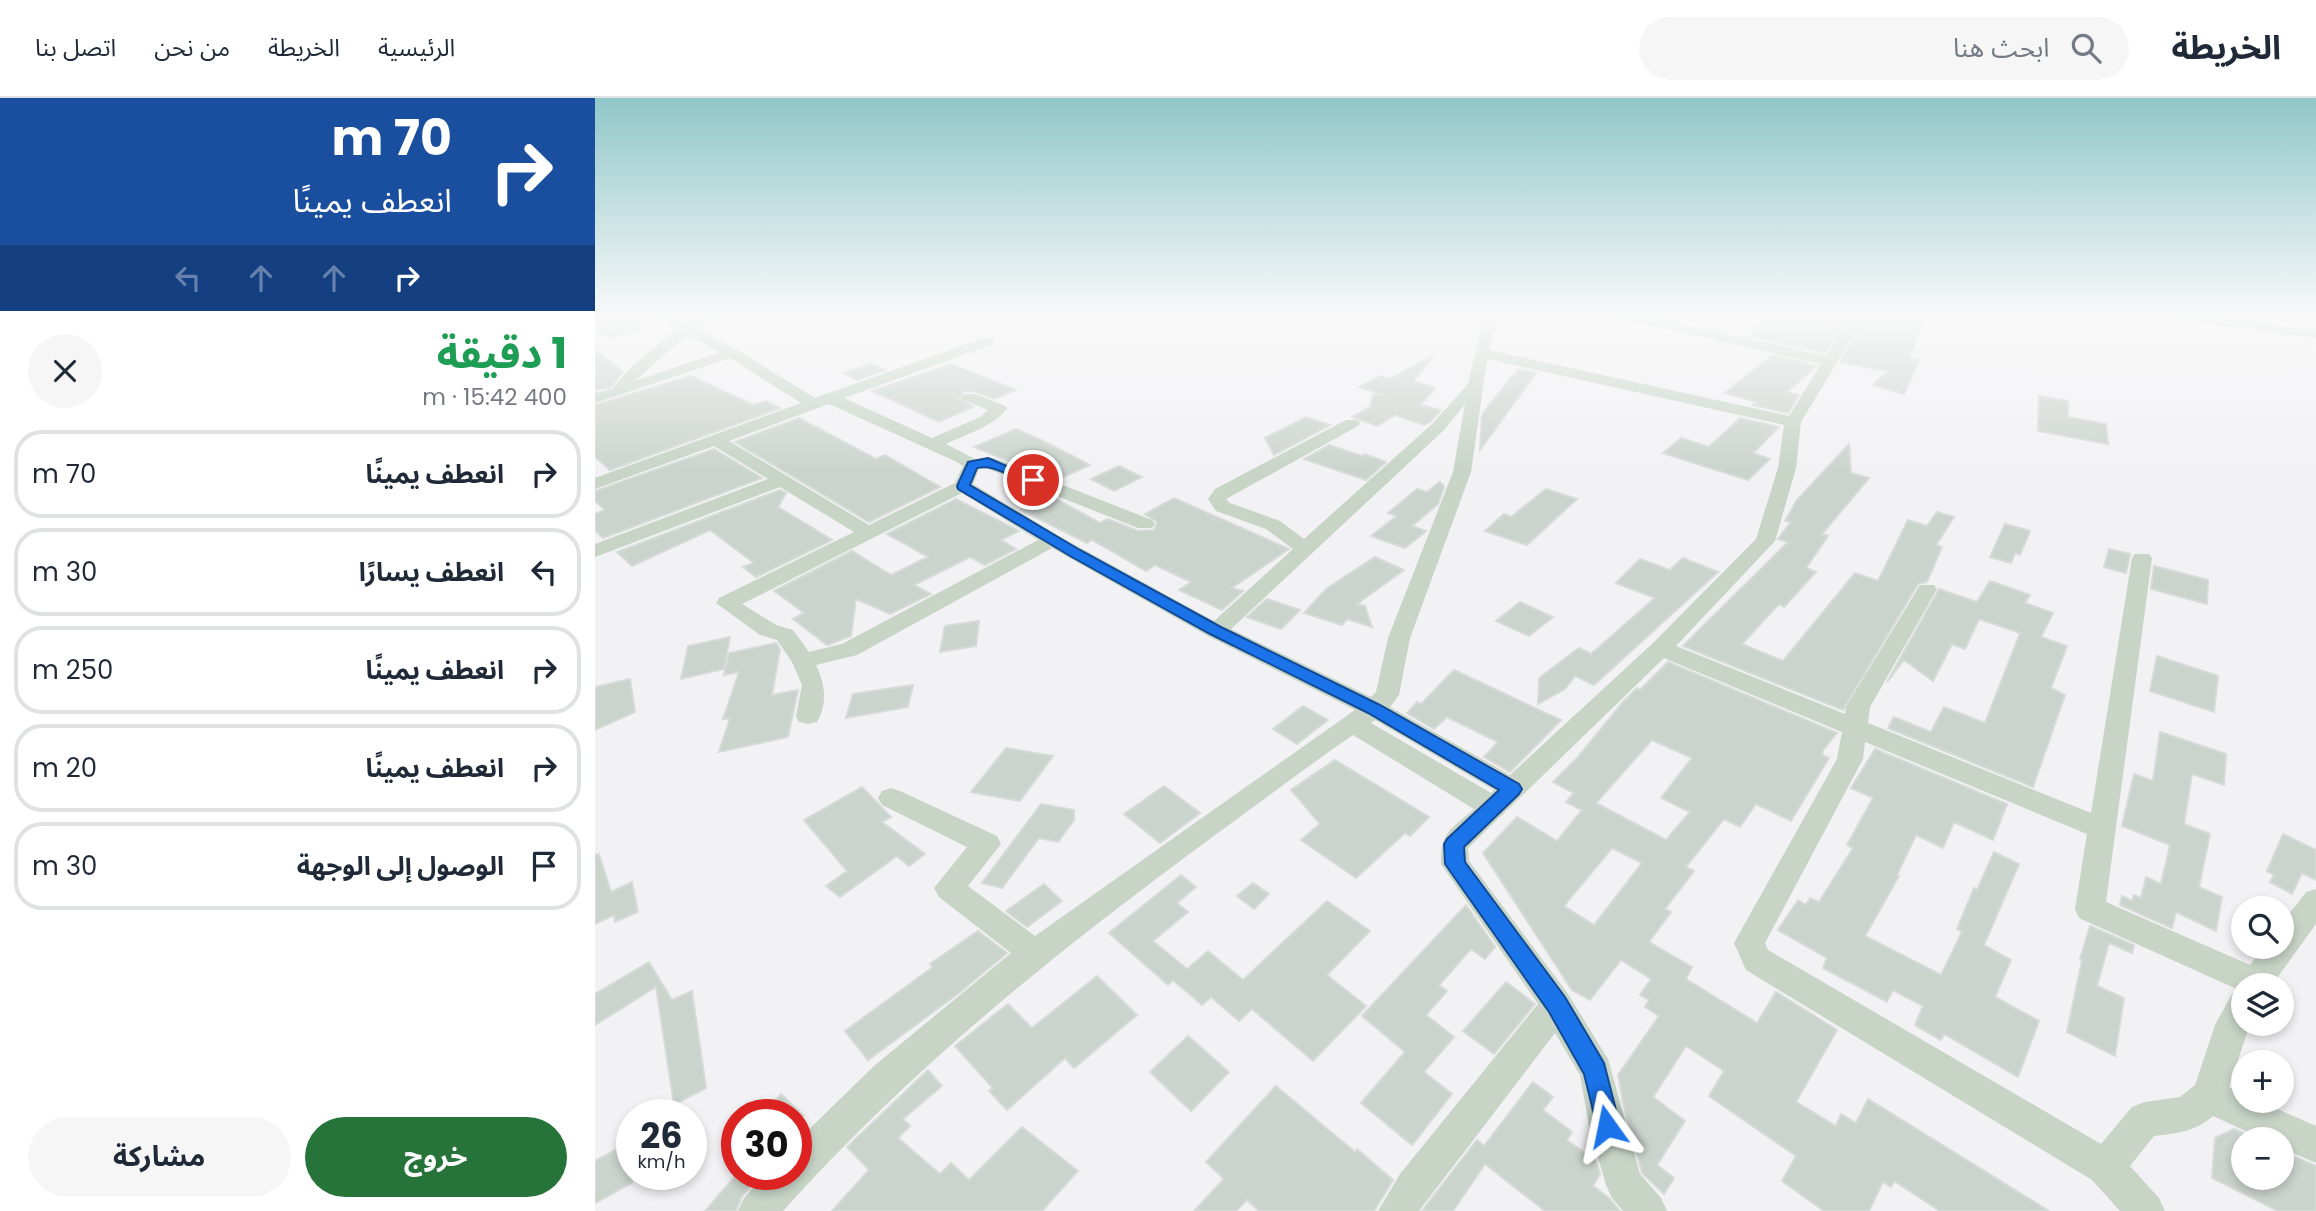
<!DOCTYPE html>
<html lang="ar">
<head>
<meta charset="utf-8">
<style>
  body { margin:0; font-family:Poppins,"Noto Sans Arabic",sans-serif; background:#f6f6f7; color:#1f2937; direction:rtl; height:100vh; display:flex; flex-direction:column; font-size:26px; white-space:nowrap }
  * { box-sizing:border-box; margin:0 }
  p { font-size:23px; color:#747a83 }
  .icon { flex:none; width:38px; height:38px; fill:none; stroke:currentColor; stroke-width:2; stroke-linecap:round; stroke-linejoin:round }
  .map { position:relative; flex:1; overflow:hidden; direction:ltr }
  .drawer { display:flex; flex-direction:column; background:#fff; width:595px }
  .drawer>* { flex:none }
  .top-card { background:#1a4fa0; color:#fff; overflow:hidden }
  .buttons { position:absolute; left:1636px; top:798px; display:grid; gap:14px }
  .buttons a { display:grid; place-items:center; width:63px; height:63px; border-radius:50%; background:#fff; box-shadow:0 4px 10px #0003; font-size:35px }
  .speed { position:absolute; left:21px; top:1001px; display:flex; gap:14px; font-size:35px; font-weight:700; text-align:center }
  .speed>* { display:grid; place-content:center; width:91px; height:91px; border-radius:50%; background:#fff; box-shadow:0 4px 10px #0003; line-height:1 }
  .speed small { font-size:18px; font-weight:400 }
  .speed .limit { border:10px solid #d22; background:#fff; color:#111 }
  .pin { position:absolute; display:grid; place-items:center; width:60px; height:60px; color:#fff; margin:-30px; border:4px solid #fff; border-radius:50%; box-shadow:0 2px 7px #0007 }
  .me { position:absolute; width:77px; margin:-38px; rotate:348deg; stroke-linejoin:round; filter:drop-shadow(0 0 5px #0008) }
  .turn { display:flex; align-items:center; gap:24px; height:147px; padding:0 28px; font-size:32px }
  .turn .icon { width:91px; height:91px; stroke-width:2.5 }
  .turn b { display:block; font-size:49px; line-height:60px }
  .lanes { display:flex; align-items:center; height:66px; padding:0 28px; background:#0003; justify-content:center; gap:35px; direction:ltr }
  .lanes .off { opacity:.35 }
  .round { display:grid; place-items:center; flex:none; width:74px; height:74px; border-radius:37px; background:#f6f6f7 }
  .overview { display:flex; align-items:center; justify-content:space-between; height:119px; padding:0 28px }
  h1 { font-size:42px; font-weight:700; line-height:52px; color:#1e9e55 }
  .action { display:flex; gap:14px; margin-top:auto; padding:14px 28px }
  .action a { flex:1; height:80px; border-radius:42px; background:#267439; color:#fff; font-size:28px; font-weight:700; line-height:80px; text-align:center }
  .action a+a { background:#f6f6f7; color:#1f2937 }
  ul { padding:0; list-style:none }
  li { display:flex; align-items:center; gap:21px; height:88px; margin:0 14px 10px; padding:0 14px; border:4px solid #e0e1e3; border-radius:28px }
  li div { flex:1 }
  li b { display:block; font-size:26px }
  li em { font-style:normal }
  header { display:flex; align-items:center; gap:42px; box-sizing:border-box; height:98px; padding:0 35px; background:#fff; border-bottom:2px solid #e0e1e3 }
  header strong { font-size:33px }
  nav { display:flex; gap:38px; margin-inline-start:auto; font-size:24px }
  .search { width:490px; height:63px; background:#f6f6f7; display:flex; align-items:center; gap:18px; box-sizing:border-box; padding:0 24px; border-radius:38px; color:#747a83; font-size:26px }
  main { display:flex; flex:1; min-height:0 }
  .map>svg:first-child { display:block }
  .building { fill:#cbd3cd; stroke:#d6dbd7; stroke-width:2; fill-rule:evenodd }
  .lines { fill:none; stroke-linecap:round; stroke-linejoin:round }
  .minor { fill:#c7d4c6; fill-rule:evenodd }
  .route { fill:#1a73e8; stroke:#114b97; stroke-width:2 }
</style>
</head>
<body>
<header>
<strong>الخريطة</strong>
<div class="search"><svg class="icon" aria-label="search" viewBox="0 0 24 24"><circle cx="10" cy="10" r="6"/><path d="M15 15l6 6"/></svg>ابحث هنا</div>
<nav><a>الرئيسية</a><a>الخريطة</a><a>من نحن</a><a>اتصل بنا</a></nav>
</header>
<main>
<div class="map">
<svg width="1721" height="1113" viewBox="0 0 1721 1113">
  <rect width="100%" height="100%" fill="#f2f1f3"/>
  <g class="building">
    <polygon points="0,218 24,218 55,228 17,240 0,233"/>
    <polygon points="1177,218 1215,218 1246,229 1230,255 1153,238"/>
    <polygon points="1272,218 1330,218 1315,260 1324,262 1309,296 1278,287 1293,273 1245,264"/>
    <polygon points="0,252 28,274 16,289 0,292"/>
    <polygon points="1177,257 1222,268 1192,294 1204,297 1193,315 1158,307 1162,304 1130,295"/>
    <polygon points="836,258 838,260 818,283 840,290 825,307 846,312 836,323 829,327 800,317 782,328 757,319 775,309 778,296 793,298 764,289 785,278 795,281"/>
    <polygon points="276,266 290,272 262,282 248,275"/>
    <polygon points="356,266 421,292 399,301 381,294 368,293 364,300 378,309 344,324 277,293"/>
    <polygon points="923,271 941,275 885,352 887,316"/>
    <polygon points="96,278 158,307 171,303 185,310 15,372 0,359 0,307"/>
    <polygon points="1444,298 1473,303 1473,319 1511,326 1513,346 1443,333"/>
    <polygon points="711,319 735,327 679,357 670,340"/>
    <polygon points="204,320 281,361 290,357 345,389 274,424 140,344"/>
    <polygon points="1145,320 1184,329 1158,355 1175,361 1153,382 1068,355 1086,340 1114,349"/>
    <polygon points="421,331 446,342 495,367 462,382 425,363 420,366 379,349"/>
    <polygon points="1254,346 1256,375 1274,380 1227,436 1233,438 1211,470 1221,474 1189,509 1184,506 1147,546 1188,563 1260,475 1283,483 1313,422 1332,428 1342,414 1359,419 1341,447 1347,449 1332,484 1323,486 1248,612 1088,548 1193,444 1183,441 1196,424 1190,423 1202,402"/>
    <polygon points="734,347 767,358 770,356 791,364 771,382 709,361"/>
    <polygon points="119,351 167,380 8,440 0,432 0,416 10,412 0,403 0,393"/>
    <polygon points="524,368 547,379 519,393 496,381"/>
    <polygon points="845,384 849,389 843,406 817,428 831,433 810,450 776,438 802,418 793,415 822,391 832,394"/>
    <polygon points="951,391 982,401 932,447 890,433 909,416 916,419"/>
    <polygon points="185,392 191,395 183,409 237,442 161,479 148,469 159,465 115,432 37,468 22,454"/>
    <polygon points="456,398 505,425 513,421 543,433 559,432 562,424 550,416 579,400 694,451 637,490 648,493 627,512 584,492 596,484 560,467 551,473 497,442 492,445 426,412"/>
    <polygon points="361,401 424,433 406,442 421,451 390,467 375,459 319,487 336,496 295,516 261,501 256,538 232,547 198,521 209,515 179,493 257,453 296,477 333,459 292,436"/>
    <polygon points="1410,426 1435,433 1425,457 1420,455 1416,465 1395,459"/>
    <polygon points="1514,451 1535,456 1531,475 1509,469"/>
    <polygon points="780,459 809,472 762,506 770,508 777,529 752,521 747,527 709,515 731,491"/>
    <polygon points="1088,460 1123,474 999,587 980,578 970,591 943,606 944,580 984,550 996,556 1060,500 1021,485 1045,461 1075,472"/>
    <polygon points="1559,468 1613,482 1612,506 1556,491"/>
    <polygon points="1395,483 1435,497 1430,505 1458,515 1446,539 1472,548 1456,590 1470,597 1438,689 1293,630 1299,619 1336,634 1349,609 1390,625 1425,535 1384,521 1370,551 1357,546 1338,583 1309,562 1292,584 1344,491 1382,504"/>
    <polygon points="672,501 705,512 686,531 652,519"/>
    <polygon points="925,504 958,519 934,538 901,523"/>
    <polygon points="384,523 381,548 345,554 350,528"/>
    <polygon points="135,539 129,571 86,581 93,548"/>
    <polygon points="181,545 185,551 177,597 203,592 193,639 124,654 135,620 128,621 144,574 129,577 134,555"/>
    <polygon points="1562,558 1623,578 1619,614 1555,593"/>
    <path d="M 1073,564 L 1242,635 L 1228,652 L 1227,657 L 1234,660 L 1196,723 L 1161,706 L 1145,729 L 1129,721 L 1091,769 L 1099,773 L 1070,811 L 1076,814 L 1054,844 L 1097,869 L 1091,881 L 1162,925 L 1181,894 L 1242,932 L 1201,1004 L 1241,1028 L 1246,1016 L 1261,1025 L 1273,1001 L 1454,1113 L 1345,1113 L 1299,1083 L 1296,1089 L 1288,1084 L 1274,1113 L 1229,1113 L 1187,1083 L 1201,1058 L 1114,998 L 1129,973 L 1091,948 L 1058,999 L 1090,1023 L 1062,1067 L 1079,1080 L 1069,1096 L 1047,1075 L 1028,1004 L 1023,977 L 1064,918 L 1050,909 L 1054,902 L 1045,897 L 1056,881 L 1026,862 L 995,902 L 977,892 L 888,755 L 922,719 L 962,743 L 987,712 L 971,704 L 979,695 L 958,684 L 983,659 L 1028,604 L 1042,590 L 1045,592 ZM 1057,642 L 1097,660 L 1066,700 L 1095,714 L 1071,742 L 1001,705 ZM 1017,750 L 1047,765 L 999,827 L 969,808 Z"/>
    <polygon points="859,572 923,602 966,622 915,674 889,659 903,644 852,619 839,631 812,615 822,604 826,606"/>
    <polygon points="35,581 40,614 0,632 0,589"/>
    <polygon points="318,587 313,609 251,620 258,596"/>
    <polygon points="708,608 733,622 702,646 678,631"/>
    <polygon points="1565,634 1631,656 1629,687 1597,676 1589,726 1615,736 1604,789 1627,799 1621,833 1581,814 1577,830 1525,807 1527,798 1537,803 1539,797 1546,800 1551,779 1566,786 1575,747 1527,728 1539,676 1558,683"/>
    <polygon points="411,650 458,658 425,703 376,694"/>
    <polygon points="1280,651 1412,706 1398,742 1359,724 1348,750 1321,737 1302,777 1304,778 1270,838 1346,877 1367,834 1362,831 1379,790 1382,792 1399,754 1424,766 1389,847 1416,862 1400,899 1444,923 1423,979 1349,936 1346,942 1320,927 1328,908 1298,892 1292,904 1228,870 1232,860 1183,832 1203,802 1211,807 1215,800 1224,804 1258,750 1252,747 1278,700 1256,690"/>
    <polygon points="740,662 834,719 815,738 810,735 761,780 706,742 725,726 696,692"/>
    <polygon points="569,688 605,715 565,745 529,716"/>
    <polygon points="267,689 296,719 287,724 330,756 314,768 302,758 245,799 231,788 252,773 209,722"/>
    <polygon points="446,706 479,712 479,722 463,744 444,740 407,790 387,785"/>
    <polygon points="1688,736 1721,752 1721,782 1707,775 1697,796 1675,784 1679,777 1672,773"/>
    <polygon points="4,756 16,794 37,784 43,814 20,824 19,817 0,826 0,757"/>
    <polygon points="586,777 601,789 582,805 593,814 558,843 592,871 613,853 648,882 732,803 775,833 732,877 771,908 718,963 657,911 644,923 616,899 607,907 578,882 573,887 514,835"/>
    <polygon points="658,785 674,796 659,811 642,798"/>
    <polygon points="449,786 467,803 432,829 411,813"/>
    <polygon points="871,807 900,849 890,861 876,851 844,887 852,893 831,917 859,939 829,974 857,996 817,1047 766,1005 810,954 767,918"/>
    <polygon points="1495,828 1539,847 1537,855 1514,845 1502,888 1529,900 1520,958 1472,934 1487,862 1485,861"/>
    <polygon points="383,833 412,855 364,895 273,962 250,933 338,869 335,866"/>
    <polygon points="54,864 77,902 97,893 111,990 79,1007 61,889 0,927 0,896"/>
    <polygon points="502,878 542,917 479,970 470,960 412,1012 394,993 398,990 360,948 413,906 437,930"/>
    <polygon points="911,884 940,906 899,956 868,933"/>
    <polygon points="593,938 634,974 596,1013 555,974"/>
    <polygon points="333,972 347,988 308,1021 315,1028 303,1040 345,1076 356,1065 374,1082 427,1029 483,1073 447,1113 237,1113 274,1072 252,1049"/>
    <polygon points="938,984 958,999 948,1012 977,1034 972,1042 1001,1063 1005,1076 998,1088 1014,1100 1025,1113 950,1113 890,1066 858,1113 827,1113 882,1042 889,1048"/>
    <polygon points="681,988 760,1054 762,1051 798,1082 779,1113 664,1113 652,1102 641,1113 599,1113 629,1081 611,1064"/>
    <polygon points="186,996 208,1017 167,1017"/>
    <polygon points="1639,1031 1648,1035 1648,1080 1687,1080 1687,1053 1721,1068 1721,1113 1683,1113 1617,1080 1620,1040"/>
    <polygon points="37,1043 37,1085 0,1105 0,1063"/>
    <polygon points="142,1076 166,1076 147,1098 141,1113 110,1113"/>
  </g>
  <g class="lines">
    <g class="minor">
      <path d="M 58,218 L 76,218 L 91,226 L 109,218 L 127,218 L 102,231 L 142,252 L 220,300 L 389,240 L 399,240 L 399,246 L 249,300 L 337,340 L 385,319 L 393,312 L 368,302 L 366,299 L 368,296 L 380,296 L 410,308 L 412,311 C 397,329 372,336 351,346 L 380,361 L 399,360 L 557,422 L 560,426 L 557,430 L 543,430 L 391,370 L 384,371 L 378,386 L 464,438 L 619,523 L 698,451 L 671,431 L 621,413 L 613,401 L 620,391 L 751,322 L 763,322 L 765,325 L 763,328 L 631,401 L 635,405 L 685,423 L 709,441 L 837,326 L 873,286 L 889,218 L 903,218 L 894,252 L 1194,318 L 1226,266 L 1064,229 L 1018,222 L 1011,218 L 1078,220 L 1083,221 L 1084,225 L 1231,258 L 1250,227 L 1217,218 L 1270,218 L 1206,324 L 1201,370 L 1180,443 L 1081,548 L 1250,616 L 1251,609 L 1325,487 L 1339,487 L 1342,491 L 1275,609 L 1273,625 L 1496,715 L 1537,460 L 1540,456 L 1554,456 L 1557,460 L 1511,804 L 1655,867 L 1669,849 L 1687,849 L 1687,825 L 1711,794 L 1721,791 L 1721,826 L 1677,887 L 1648,887 L 1648,926 L 1655,926 L 1634,989 L 1648,996 L 1648,1003 L 1664,1003 L 1721,1028 L 1721,1065 L 1687,1050 L 1687,1041 L 1668,1041 L 1618,1018 C 1600,1034 1583,1035 1559,1038 L 1535,1068 L 1564,1100 L 1570,1113 L 1525,1113 L 1497,1082 L 1151,872 L 1139,845 L 1242,661 L 1247,634 L 1069,560 L 873,750 L 874,763 L 973,896 L 1013,961 L 1045,1076 L 1066,1100 L 1072,1113 L 1028,1113 L 1017,1100 L 1011,1087 L 994,1028 L 985,977 L 960,935 L 824,1113 L 783,1113 L 805,1076 L 943,906 L 846,766 C 845,733 857,731 879,711 L 758,637 C 710,670 663,706 616,740 C 459,856 318,968 188,1113 L 143,1113 L 149,1100 L 170,1076 L 201,1076 L 201,1044 L 279,968 L 416,855 L 344,799 L 339,790 L 372,749 L 287,707 L 283,700 L 287,693 L 296,690 L 305,693 L 402,738 L 406,746 L 373,788 L 440,838 L 760,612 L 613,538 L 457,450 L 262,557 L 221,567 C 230,586 233,605 222,624 L 213,626 L 204,624 L 201,618 L 207,587 L 197,564 L 182,542 L 165,537 L 121,505 L 124,500 L 259,434 L 185,389 L 0,459 L 0,446 L 173,381 L 119,348 L 0,391 L 0,380 L 206,305 L 135,260 L 0,305 L 0,295 L 17,291 L 36,269 L 81,232 ZM 92,237 L 125,254 L 40,283 ZM 892,261 L 1189,327 L 1183,370 L 1161,441 L 1058,545 L 915,677 L 795,609 L 804,597 L 815,540 L 876,374 ZM 234,306 L 362,364 L 368,368 L 360,385 L 274,427 L 134,343 ZM 870,306 L 858,374 L 793,540 L 781,594 L 776,599 L 636,531 L 849,332 ZM 367,395 L 443,442 L 247,546 L 214,554 L 198,532 L 181,527 L 147,506 ZM 780,622 L 899,692 L 896,695 L 776,625 ZM 1270,644 L 1492,736 L 1480,811 L 1484,820 L 1644,892 L 1637,896 L 1620,927 L 1600,987 L 1585,999 L 1550,1004 L 1537,1009 L 1506,1046 L 1173,852 L 1170,845 L 1268,661 Z"/>
      <polygon points="1577,218 1616,218 1721,232 1721,240 1584,222"/>
    </g>
  </g>
  <linearGradient id="sky" x2="0" y2="1"><stop stop-color="#90c7c8"/><stop offset="0.58" stop-color="#f9f9fa"/><stop offset="1" stop-color="#f9f9fa" stop-opacity="0"/></linearGradient>
  <rect width="1721" height="374" fill="url(#sky)"/>
  <path class="route" d="M 393,360 L 444,382 L 442,384 C 422,387 404,365 382,370 L 375,387 L 485,452 L 626,529 L 785,607 L 924,686 L 927,691 L 924,696 L 869,749 L 870,764 L 970,899 L 1009,965 L 1025,1028 L 1021,1037 L 1012,1041 L 1004,1037 L 989,976 L 954,914 L 850,766 L 849,746 L 852,741 L 904,692 L 773,615 L 615,536 L 475,458 L 363,391 L 362,388 L 373,364 Z"/>
</svg>
<div class="buttons">
<a><svg class="icon" aria-label="search" viewBox="0 0 24 24"><circle cx="10" cy="10" r="6"/><path d="M15 15l6 6"/></svg></a>
<a><svg class="icon" aria-label="layers" viewBox="0 0 24 24"><path d="M12 4l9 5-9 5-9-5zM3 14l9 5 9-5"/></svg></a>
<a>+</a>
<a>−</a>
</div>
<div class="speed"><div>26<small>km/h</small></div><div class="limit">30</div></div>
<div class="pin" style="left:438px;top:382px;background:#d93025"><svg class="icon" aria-label="arrive" viewBox="0 0 24 24"><path d="M6 21V4h12l-3 4 3 4H6"/></svg></div>
<svg class="me" style="left:1012px;top:1028px" viewBox="-20 -20 40 40"><path d="M0-17L14 15 0 8-14 15z" fill="#1a73e8" stroke="#fff" stroke-width="4"/></svg>
</div>
<section class="drawer">
<div class="top-card">
<div class="turn"><svg class="icon" aria-label="right" viewBox="0 0 24 24"><path d="M7 20v-9h11M14 6l5 5-5 5"/></svg><div><b>70 m</b>انعطف يمينًا</div></div>
<div class="lanes"><svg class="icon off" aria-label="left" viewBox="0 0 24 24"><path d="M17 20v-9H6M10 6l-5 5 5 5"/></svg><svg class="icon off" aria-label="ahead" viewBox="0 0 24 24"><path d="M12 20V5M6 11l6-6 6 6"/></svg><svg class="icon off" aria-label="ahead" viewBox="0 0 24 24"><path d="M12 20V5M6 11l6-6 6 6"/></svg><svg class="icon" aria-label="right" viewBox="0 0 24 24"><path d="M7 20v-9h11M14 6l5 5-5 5"/></svg></div>
</div>
<div class="overview"><div><h1>1 دقيقة</h1><p>400 m · 15:42</p></div><a class="round"><svg class="icon" aria-label="close" viewBox="0 0 24 24"><path d="M6 6l12 12M18 6L6 18"/></svg></a></div>
<ul>
<li><svg class="icon" aria-label="right" viewBox="0 0 24 24"><path d="M7 20v-9h11M14 6l5 5-5 5"/></svg><div><b>انعطف يمينًا</b></div><em>70 m</em></li>
<li><svg class="icon" aria-label="left" viewBox="0 0 24 24"><path d="M17 20v-9H6M10 6l-5 5 5 5"/></svg><div><b>انعطف يسارًا</b></div><em>30 m</em></li>
<li><svg class="icon" aria-label="right" viewBox="0 0 24 24"><path d="M7 20v-9h11M14 6l5 5-5 5"/></svg><div><b>انعطف يمينًا</b></div><em>250 m</em></li>
<li><svg class="icon" aria-label="right" viewBox="0 0 24 24"><path d="M7 20v-9h11M14 6l5 5-5 5"/></svg><div><b>انعطف يمينًا</b></div><em>20 m</em></li>
<li><svg class="icon" aria-label="arrive" viewBox="0 0 24 24"><path d="M6 21V4h12l-3 4 3 4H6"/></svg><div><b>الوصول إلى الوجهة</b></div><em>30 m</em></li>
</ul>
<div class="action"><a>خروج</a><a>مشاركة</a></div>
</section>
</main>
</body>
</html>
